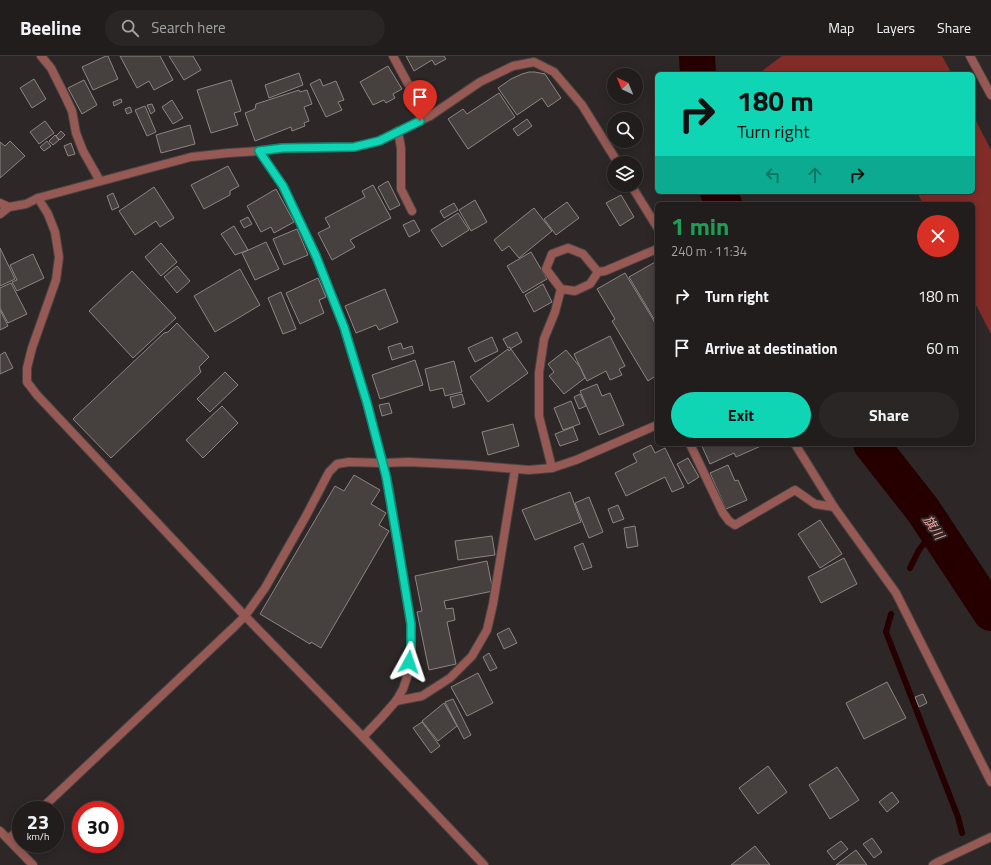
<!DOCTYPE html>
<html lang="en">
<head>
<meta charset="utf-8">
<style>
  body { margin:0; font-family:"Titillium Web","Noto Sans JP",sans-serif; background:#2a2626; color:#f1f3f6; height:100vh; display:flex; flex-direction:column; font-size:15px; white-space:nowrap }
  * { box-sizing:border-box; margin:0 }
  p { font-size:13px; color:#a2a2a4 }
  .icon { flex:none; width:22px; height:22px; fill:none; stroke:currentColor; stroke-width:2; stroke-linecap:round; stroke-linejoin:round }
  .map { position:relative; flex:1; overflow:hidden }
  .details { position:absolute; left:655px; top:146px; width:320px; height:244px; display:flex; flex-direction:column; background:#221d1d; border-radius:6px; box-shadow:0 2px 10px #0003,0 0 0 1px #3f3b3b }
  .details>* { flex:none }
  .top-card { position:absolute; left:655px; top:16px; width:320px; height:122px; border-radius:6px; box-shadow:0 2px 10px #0003,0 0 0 1px #3f3b3b; background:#0fd5b4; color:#111; overflow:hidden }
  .needle { width:26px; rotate:316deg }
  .buttons { position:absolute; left:607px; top:12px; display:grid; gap:8px }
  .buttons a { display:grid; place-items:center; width:36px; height:36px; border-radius:50%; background:#221d1d; box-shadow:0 2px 10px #0003,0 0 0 1px #3f3b3b; font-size:20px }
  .speed { position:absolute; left:12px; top:745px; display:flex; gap:8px; font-size:20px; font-weight:700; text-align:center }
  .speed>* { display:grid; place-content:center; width:52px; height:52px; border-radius:50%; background:#221d1d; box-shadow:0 2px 10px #0003,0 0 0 1px #3f3b3b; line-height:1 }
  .speed small { font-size:10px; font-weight:400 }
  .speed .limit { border:6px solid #d22; background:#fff; color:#111 }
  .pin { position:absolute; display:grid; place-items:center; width:34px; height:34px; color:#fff; margin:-41px -17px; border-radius:50% 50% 50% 0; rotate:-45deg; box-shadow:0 0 4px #0007 }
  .pin .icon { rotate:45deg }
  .me { position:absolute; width:44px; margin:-22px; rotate:5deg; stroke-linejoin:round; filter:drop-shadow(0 0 3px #0008) }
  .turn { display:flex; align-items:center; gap:14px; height:84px; padding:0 16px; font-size:18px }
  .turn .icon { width:52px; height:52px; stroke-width:2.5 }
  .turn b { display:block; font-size:28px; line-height:34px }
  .lanes { display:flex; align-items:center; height:38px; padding:0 16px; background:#0003; justify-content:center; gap:20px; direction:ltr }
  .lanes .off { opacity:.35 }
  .round { display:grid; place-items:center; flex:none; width:42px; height:42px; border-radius:21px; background:#2a2626 }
  .overview { display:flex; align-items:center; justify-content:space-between; height:68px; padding:0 16px }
  h1 { font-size:24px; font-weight:700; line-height:30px; color:#1e9e55 }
  .cta { display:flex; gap:8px; margin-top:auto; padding:8px 16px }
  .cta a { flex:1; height:46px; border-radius:24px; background:#0fd5b4; color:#111; font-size:16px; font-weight:700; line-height:46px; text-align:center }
  .cta a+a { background:#2a2626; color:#f1f3f6 }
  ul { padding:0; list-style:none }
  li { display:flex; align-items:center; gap:12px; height:52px; padding:0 16px }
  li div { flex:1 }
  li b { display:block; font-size:15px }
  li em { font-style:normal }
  header { display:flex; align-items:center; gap:24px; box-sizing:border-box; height:56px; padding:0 20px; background:#221d1d; border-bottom:1px solid #3f3b3b }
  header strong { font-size:19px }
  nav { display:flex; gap:22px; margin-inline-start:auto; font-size:14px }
  .search { width:280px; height:36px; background:#2a2626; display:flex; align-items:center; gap:10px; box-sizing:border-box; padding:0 14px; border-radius:22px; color:#a2a2a4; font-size:15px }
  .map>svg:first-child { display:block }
  .forest { fill:#822c28 }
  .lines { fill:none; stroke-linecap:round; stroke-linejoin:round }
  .stream { stroke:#260000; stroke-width:6 }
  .river { stroke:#260000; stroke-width:36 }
  .building { fill:#46403f; stroke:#8c8584 }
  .lane-casing { stroke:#494343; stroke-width:10 }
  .street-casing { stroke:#494343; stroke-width:10 }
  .lane { stroke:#965953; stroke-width:8 }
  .street { stroke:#965953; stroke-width:8 }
  .route-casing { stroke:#0a8a75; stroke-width:10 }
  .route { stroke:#0fd5b4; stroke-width:7 }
  .labels { text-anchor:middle; stroke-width:4; stroke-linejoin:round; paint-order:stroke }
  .water-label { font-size:13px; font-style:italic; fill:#f3a8a0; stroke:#2d2727 }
</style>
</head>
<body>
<header>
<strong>Beeline</strong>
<div class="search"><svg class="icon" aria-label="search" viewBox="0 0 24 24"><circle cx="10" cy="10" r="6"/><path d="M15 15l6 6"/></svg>Search here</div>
<nav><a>Map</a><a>Layers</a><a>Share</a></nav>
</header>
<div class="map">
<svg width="991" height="809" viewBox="0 0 991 809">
  <rect width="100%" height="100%" fill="#2d2727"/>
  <g class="forest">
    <polygon points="782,0 942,0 952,18 758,18"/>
    <polygon points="973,59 991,94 991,278 973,243 973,148 923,148 917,136 973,136"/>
  </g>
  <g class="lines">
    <g class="stream">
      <polyline points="910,512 919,494 935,473"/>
      <polyline points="891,558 886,576 958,761 962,777"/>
    </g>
    <g class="river">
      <polyline points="697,0 698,18"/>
      <polyline points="718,136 724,148"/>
      <polyline points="871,388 923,454 991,557"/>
    </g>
  </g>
  <g class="building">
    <polygon points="106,0 108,0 118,23 93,34 82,11"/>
    <polygon points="120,0 160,0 173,24 154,34 149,25 137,32"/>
    <polygon points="169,0 193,0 201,14 184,24"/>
    <polygon points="406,0 444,0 446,3 435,9 432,4 414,15"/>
    <polygon points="388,10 402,33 393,38 395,42 386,47 384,44 373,49 360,26"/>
    <polygon points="529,16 535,16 545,18 561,42 548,51 542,42 517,59 498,32 511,23 522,18"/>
    <polygon points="299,17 303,29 269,42 265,29"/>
    <polygon points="34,23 46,43 32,52 20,32"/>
    <polygon points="320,23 323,30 336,25 344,44 338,46 342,54 326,61 310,28"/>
    <polygon points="84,24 97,49 82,58 68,32"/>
    <polygon points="231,24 241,55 234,57 238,69 211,77 197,34"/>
    <polygon points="299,34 300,36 307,34 312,48 304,51 309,65 304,67 305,70 292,75 291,71 255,85 245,57 255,53 256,48"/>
    <polygon points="499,37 515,61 468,93 448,63 463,53 467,58"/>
    <polygon points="121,43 122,46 114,50 113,46"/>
    <polygon points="172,44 183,62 173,68 162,51"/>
    <polygon points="152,48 155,55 151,58 147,49"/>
    <polygon points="145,50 156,76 147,80 135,54"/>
    <polygon points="130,51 132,56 127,58 125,53"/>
    <polygon points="527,63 532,70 518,80 513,73"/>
    <polygon points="45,65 54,77 39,88 30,76"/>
    <polygon points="190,69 195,88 161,97 156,79"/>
    <polygon points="61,75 65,79 60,84 56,80"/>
    <polygon points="55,79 59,84 53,89 49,85"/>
    <polygon points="10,85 25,100 0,122 0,86 5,90"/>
    <polygon points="47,85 51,90 44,95 40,91"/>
    <polygon points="71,87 75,98 68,100 64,90"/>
    <polygon points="228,110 239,130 230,135 230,139 204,153 191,129"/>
    <polygon points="388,125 400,149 390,154 378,131"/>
    <polygon points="373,129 391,162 350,184 355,191 332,204 318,177 330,171 325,162 365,141 362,135"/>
    <polygon points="154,131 174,162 160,171 156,165 135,179 119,155"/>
    <polygon points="276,133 294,166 274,177 271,171 261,176 247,150"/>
    <polygon points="113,137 119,151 112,154 107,140"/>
    <polygon points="621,139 634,161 620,170 606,147"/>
    <polygon points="475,144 487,166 471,175 459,154"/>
    <polygon points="567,146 579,162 556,179 544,163"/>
    <polygon points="454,147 458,154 444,162 440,155"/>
    <polygon points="534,152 552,175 519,202 509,190 502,195 494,184"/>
    <polygon points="458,157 469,174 442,191 431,174"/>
    <polygon points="248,161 252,168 244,172 240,165"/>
    <polygon points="414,164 420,175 409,181 403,169"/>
    <polygon points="234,170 248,194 235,199 221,178"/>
    <polygon points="297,173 308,199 284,209 273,183"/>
    <polygon points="266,186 279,213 255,224 242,197"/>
    <polygon points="161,187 177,206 161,220 145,201"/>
    <polygon points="0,192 15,223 0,230"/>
    <polygon points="531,196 547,223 523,237 507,210"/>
    <polygon points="33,198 44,222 17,235 12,226 17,224 10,209"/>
    <polygon points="657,205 657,268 629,221"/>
    <polygon points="177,210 190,225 177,237 164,221"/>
    <polygon points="240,213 260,249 215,276 194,240"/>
    <polygon points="132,215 176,262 133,302 89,255"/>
    <polygon points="625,217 657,270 657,319 648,325 612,265 615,263 597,233"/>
    <polygon points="318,222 326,241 319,244 324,257 300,268 286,237"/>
    <polygon points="11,227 27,258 8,267 0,252 0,232"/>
    <polygon points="543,228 552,246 534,256 525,239"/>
    <polygon points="385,233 398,266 379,274 376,269 356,277 345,250"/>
    <polygon points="281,236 296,273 283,278 268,242"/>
    <polygon points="0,254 8,270 0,274"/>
    <polygon points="177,267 209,301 199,311 201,316 111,402 73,363 164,277 168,276"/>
    <polygon points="517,276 522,286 510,293 510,291 508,292 503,283"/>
    <polygon points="610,280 625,310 619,313 622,319 610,324 606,315 587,325 580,311 574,298"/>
    <polygon points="492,281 498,295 475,306 468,292"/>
    <polygon points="401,287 403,293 412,290 414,297 392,304 388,291"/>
    <polygon points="508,293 509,295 511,293 528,317 488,346 470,321"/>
    <polygon points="566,294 580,311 585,322 564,338 549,320 554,316 548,308"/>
    <polygon points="5,296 13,312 0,318 0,299"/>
    <polygon points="415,304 423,329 380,343 372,319"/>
    <polygon points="454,305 462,336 445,340 443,332 430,335 425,313"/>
    <polygon points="225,316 238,329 210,356 197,343"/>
    <polygon points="597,328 602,340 610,337 624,369 599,379 580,335"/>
    <polygon points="462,338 465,348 453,352 450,341"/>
    <polygon points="580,338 586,350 579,353 574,341"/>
    <polygon points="571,345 580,368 563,374 554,352"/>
    <polygon points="389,347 392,357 382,360 379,349"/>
    <polygon points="222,350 238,367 203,402 186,384"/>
    <polygon points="513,368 519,390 488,399 482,376"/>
    <polygon points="573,371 578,384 560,390 555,378"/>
    <polygon points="701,388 760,388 761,390 736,401 734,397 710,408"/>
    <polygon points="651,389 655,397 665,392 684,431 672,436 665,421 626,440 615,417 637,406 633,398"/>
    <polygon points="688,402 699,421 688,428 677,408"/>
    <polygon points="728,409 735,425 738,424 747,444 726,453 710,417"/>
    <polygon points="354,419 380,434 371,448 386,457 379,469 389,475 321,592 311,586 310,588 260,558 335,430 344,435"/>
    <polygon points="570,436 581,466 535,484 522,454"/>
    <polygon points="589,441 603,476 589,482 575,447"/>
    <polygon points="618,449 624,463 613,467 608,453"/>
    <polygon points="820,464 842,498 820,512 798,478"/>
    <polygon points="635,470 638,490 627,492 624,472"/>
    <polygon points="492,480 495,499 458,504 455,485"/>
    <polygon points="583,487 592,511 583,514 574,491"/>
    <polygon points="844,502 857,528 821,547 808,521"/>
    <polygon points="487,505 493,535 444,545 446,553 453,552 455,564 447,566 456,608 429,614 417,556 422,555 415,520"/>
    <polygon points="509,572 517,587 504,593 497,578"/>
    <polygon points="489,597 497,612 490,615 483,601"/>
    <polygon points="478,617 493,647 467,660 451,631"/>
    <polygon points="887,626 906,662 864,683 846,647"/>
    <polygon points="923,638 927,647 919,651 915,641"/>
    <polygon points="453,643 471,679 464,683 445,646"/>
    <polygon points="444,647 457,670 438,685 422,665"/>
    <polygon points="422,666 440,690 431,697 413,672"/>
    <polygon points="768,710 787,736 758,758 739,732"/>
    <polygon points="837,711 859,744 830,763 809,729"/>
    <polygon points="892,736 899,746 887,756 879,746"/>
    <polygon points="872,782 882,796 874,802 863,788"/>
    <polygon points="841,785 848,793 834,804 827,795"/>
    <polygon points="755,790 770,809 731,809"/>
    <polygon points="856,794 867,809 836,809"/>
  </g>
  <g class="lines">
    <g class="lane-casing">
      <g id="lane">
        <polyline points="41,0 51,12 65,40 72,55 76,77 83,95 100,125"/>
        <polyline points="398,75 401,92 401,133 412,155"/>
        <polyline points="598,216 583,198 568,192 552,198 546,213 561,233 575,235 590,228 598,216 605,215 657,193"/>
        <polyline points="690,388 723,457 729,465 735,469 795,434 815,448 834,451"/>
        <polyline points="552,412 539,360 539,317 544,283 555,256 561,233"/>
        <polyline points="396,645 422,640 450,622 472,600 487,574 493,548 515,413"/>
        <polyline points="363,681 484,809"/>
        <polyline points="933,809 938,806 991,781"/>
      </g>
    </g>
    <g class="street-casing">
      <g id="street">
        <polyline points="393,0 407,26 430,60"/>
        <polyline points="970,0 991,39"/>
        <polyline points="631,129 657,171"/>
        <polyline points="38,142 48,158 55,176 59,201 56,224 32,292 27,312 27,326 37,339 245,560 363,681 382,661 396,645 403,633 408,618 411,594 411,568 398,489 389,433 383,407 367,347 344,271 316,200 283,130 259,95"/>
        <polyline points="0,147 9,151"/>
        <polyline points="0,158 9,151 26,148 38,142 191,101 228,97 259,95 283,92 354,91 379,85 430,60 480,26 513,10 534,6 554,16 582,49 618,107"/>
        <polyline points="795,388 834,451 896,537 991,726"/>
        <polyline points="40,754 234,571 245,560 265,532 306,460 329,416 337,408 349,406 383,407 409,406 469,409 529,414 552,412 576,404 657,369"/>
        <polyline points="0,775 33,809"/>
        <polyline points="8,783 21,772"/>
      </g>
    </g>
    <use href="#lane" class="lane"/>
    <use href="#street" class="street"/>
  </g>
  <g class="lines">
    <g class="route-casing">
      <polyline id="route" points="409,606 411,594 411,568 398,489 386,420 367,347 344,271 316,200 283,130 259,95 283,92 354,91 379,85 420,65"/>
    </g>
    <use href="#route" class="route"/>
  </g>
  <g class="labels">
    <g class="water-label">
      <text transform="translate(934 471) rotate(56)" y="5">旗川</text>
    </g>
  </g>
</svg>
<div class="buttons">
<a><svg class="needle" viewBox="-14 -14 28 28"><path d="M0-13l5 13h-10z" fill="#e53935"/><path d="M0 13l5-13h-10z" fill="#a2a2a4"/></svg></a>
<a><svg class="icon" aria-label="search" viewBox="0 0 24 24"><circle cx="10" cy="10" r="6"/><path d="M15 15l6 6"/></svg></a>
<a><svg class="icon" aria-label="layers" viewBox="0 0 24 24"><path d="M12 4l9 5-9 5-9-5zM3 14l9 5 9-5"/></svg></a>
</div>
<div class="speed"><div>23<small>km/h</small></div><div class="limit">30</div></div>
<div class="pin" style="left:420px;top:65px;background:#d93025"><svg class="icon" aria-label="arrive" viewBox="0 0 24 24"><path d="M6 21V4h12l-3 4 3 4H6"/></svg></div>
<svg class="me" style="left:409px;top:606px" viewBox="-20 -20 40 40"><path d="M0-17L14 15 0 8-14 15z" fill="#0fd5b4" stroke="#fff" stroke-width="4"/></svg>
<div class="top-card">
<div class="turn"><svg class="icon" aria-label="right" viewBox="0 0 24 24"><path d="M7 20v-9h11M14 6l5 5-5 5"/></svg><div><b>180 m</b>Turn right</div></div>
<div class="lanes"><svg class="icon off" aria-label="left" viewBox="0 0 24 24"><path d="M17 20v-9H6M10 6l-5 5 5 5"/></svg><svg class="icon off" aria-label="ahead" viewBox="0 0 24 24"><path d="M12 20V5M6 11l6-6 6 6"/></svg><svg class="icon" aria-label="right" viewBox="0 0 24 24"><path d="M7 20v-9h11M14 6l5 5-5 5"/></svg></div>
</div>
<section class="details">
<div class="overview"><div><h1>1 min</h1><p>240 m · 11:34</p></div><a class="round" style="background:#d93025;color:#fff"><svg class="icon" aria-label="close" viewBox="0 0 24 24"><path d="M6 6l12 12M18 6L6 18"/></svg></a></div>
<ul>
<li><svg class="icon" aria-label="right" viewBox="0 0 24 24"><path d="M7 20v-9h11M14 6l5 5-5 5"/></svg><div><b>Turn right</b></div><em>180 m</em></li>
<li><svg class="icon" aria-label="arrive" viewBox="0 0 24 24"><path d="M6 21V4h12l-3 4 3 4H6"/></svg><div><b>Arrive at destination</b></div><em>60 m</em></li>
</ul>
<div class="cta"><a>Exit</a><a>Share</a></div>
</section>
</div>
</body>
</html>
